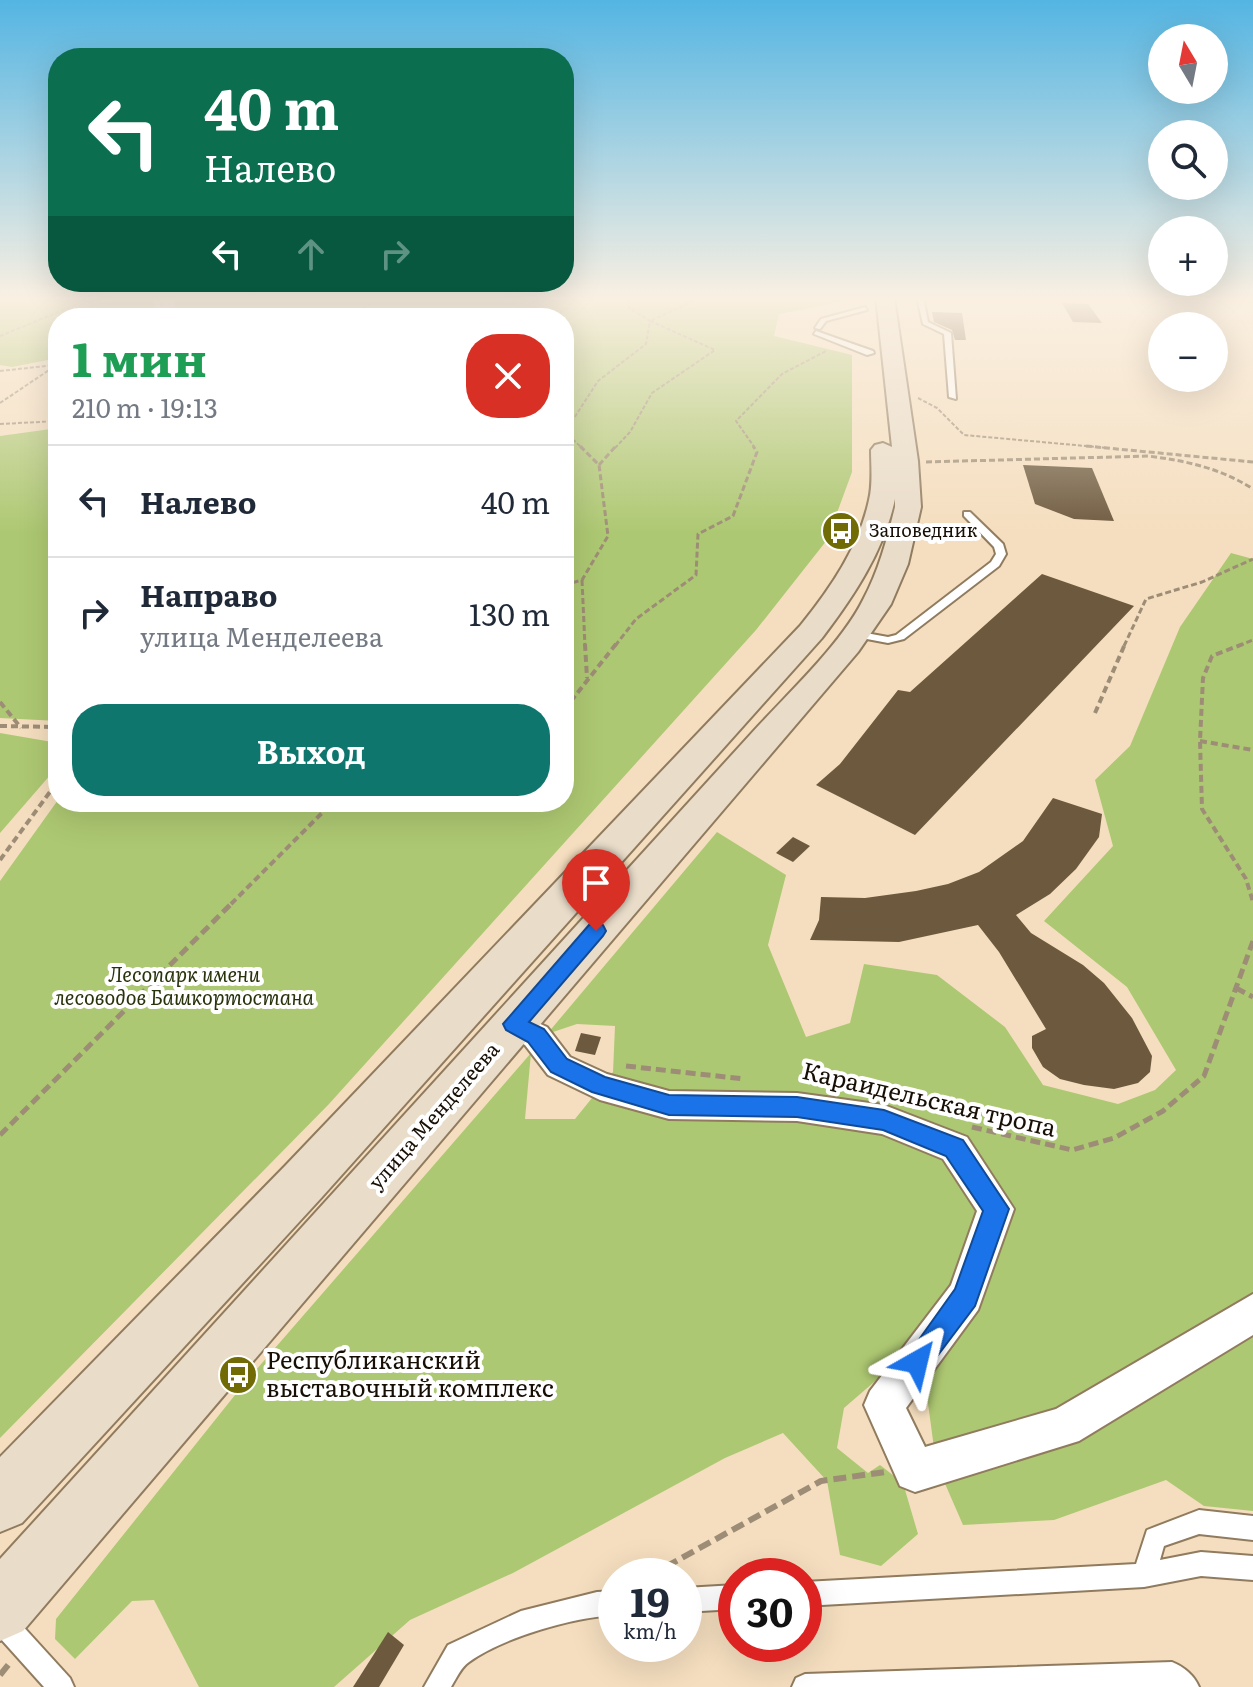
<!DOCTYPE html>
<html lang="ru">
<head>
<meta charset="utf-8">
<style>
  body { margin:0; font-family:Literata,serif; background:#f2f2f3; color:#1f2937; height:100vh; display:flex; flex-direction:column; font-size:30px; white-space:nowrap }
  * { box-sizing:border-box; margin:0 }
  p { font-size:26px; color:#747a83 }
  .icon { flex:none; width:44px; height:44px; fill:none; stroke:currentColor; stroke-width:2; stroke-linecap:round; stroke-linejoin:round }
  .map { position:relative; flex:1; overflow:hidden }
  .drawer { position:absolute; left:48px; top:308px; width:526px; height:504px; display:flex; flex-direction:column; background:#fff; border-radius:32px; box-shadow:0 8px 32px #0002 }
  .drawer>* { flex:none }
  .top-card { position:absolute; left:48px; top:48px; width:526px; height:244px; border-radius:32px; box-shadow:0 8px 32px #0002; background:#0b6e4f; color:#fff; overflow:hidden }
  .needle { width:52px; rotate:350deg }
  .fabs { position:absolute; left:1148px; top:24px; display:grid; gap:16px }
  .fabs a { display:grid; place-items:center; width:80px; height:80px; border-radius:50%; background:#fff; box-shadow:0 8px 32px #0002; font-size:40px }
  .speed { position:absolute; left:598px; top:1558px; display:flex; gap:16px; font-size:40px; font-weight:700; text-align:center }
  .speed>* { display:grid; place-content:center; width:104px; height:104px; border-radius:50%; background:#fff; box-shadow:0 8px 32px #0002; line-height:1 }
  .speed small { font-size:20px; font-weight:400 }
  .speed .limit { border:12px solid #d22; background:#fff; color:#111 }
  .pin { position:absolute; display:grid; place-items:center; width:68px; height:68px; color:#fff; margin:-82px -34px; border-radius:50% 50% 50% 0; rotate:-45deg; box-shadow:0 0 8px #0007 }
  .pin .icon { rotate:45deg }
  .me { position:absolute; width:88px; margin:-44px; rotate:37deg; stroke-linejoin:round; filter:drop-shadow(0 0 6px #0008) }
  .turn { display:flex; align-items:center; gap:28px; height:168px; padding:0 24px; font-size:36px }
  .turn .icon { width:104px; height:104px; stroke-width:2.5 }
  .turn b { display:block; font-size:56px; line-height:68px }
  .lanes { display:flex; align-items:center; height:76px; padding:0 24px; background:#0003; justify-content:center; gap:40px; direction:ltr }
  .lanes .off { opacity:.35 }
  .round { display:grid; place-items:center; flex:none; width:84px; height:84px; border-radius:32px; background:#f2f2f3 }
  .overview { display:flex; align-items:center; justify-content:space-between; height:136px; padding:0 24px }
  h1 { font-size:48px; font-weight:700; line-height:60px; color:#1e9e55 }
  .button { display:flex; gap:16px; margin-top:auto; padding:16px 24px }
  .button a { flex:1; height:92px; border-radius:32px; background:#0f766e; color:#fff; font-size:32px; font-weight:700; line-height:92px; text-align:center }
  ul { padding:0; list-style:none }
  li { display:flex; align-items:center; gap:24px; height:112px; padding:0 24px; border-top:2px solid #e0e1e3 }
  li div { flex:1 }
  li b { display:block; font-size:30px }
  li em { font-style:normal }
  .map>svg:first-child { display:block }
  .green { fill:#adc872 }
  .building { fill:#6d593e }
  .lines { fill:none; stroke-linecap:round; stroke-linejoin:round }
  .service-casing { stroke:#907b5e; stroke-width:4 }
  .minor-casing { stroke:#907b5e; stroke-width:4 }
  .secondary-casing { stroke:#907b5e; stroke-width:4 }
  .path-far4 { stroke:#9e8d76; stroke-width:2; stroke-dasharray:4 2; stroke-linecap:butt }
  .path-far3 { stroke:#9e8d76; stroke-width:3; stroke-dasharray:6 3; stroke-linecap:butt }
  .path-far2 { stroke:#9e8d76; stroke-width:4; stroke-dasharray:7 4; stroke-linecap:butt }
  .path-far1 { stroke:#9e8d76; stroke-width:5; stroke-dasharray:10 5; stroke-linecap:butt }
  .path { stroke:#9e8d76; stroke-width:6; stroke-dasharray:13 6; stroke-linecap:butt }
  .service { fill:#fff; fill-rule:evenodd }
  .minor { fill:#fff; fill-rule:evenodd }
  .secondary { fill:#e9dcc9; fill-rule:evenodd }
  .route { fill:#1a73e8; stroke:#114b97; stroke-width:2 }
  .labels { text-anchor:middle; stroke-width:8; stroke-linejoin:round; paint-order:stroke }
  .far-poi-label { font-size:18px; fill:#170f05; stroke:#fff; text-anchor:start }
  .park-label { font-size:20px; font-style:italic; fill:#28330b; stroke:#fff }
  .street-label { font-size:20px; fill:#170f05; stroke:#fff }
  .near-street-label { font-size:24px; fill:#170f05; stroke:#fff }
  .near-poi-label { font-size:24px; fill:#170f05; stroke:#fff; text-anchor:start }
</style>
</head>
<body>
<div class="map">
<svg width="1253" height="1687" viewBox="0 0 1253 1687">
  <rect width="100%" height="100%" fill="#f5debf"/>
  <g class="green">
    <polygon points="0,297 153,297 155,318 58,318 58,358 12,367 0,365"/>
    <polygon points="174,297 844,297 844,301 779,314 774,336 852,355 852,472 827,540 756,630 329,1104 0,1438 0,881 58,800 564,802 564,318 178,318 177,310 159,318 175,310"/>
    <polygon points="58,428 58,721 0,718 0,436"/>
    <polygon points="1231,553 1253,559 1253,1511 1204,1506 1166,1480 1054,1520 963,1525 936,1463 925,1381 895,1364 844,1408 837,1448 868,1473 880,1465 903,1483 918,1534 881,1566 840,1555 827,1481 783,1433 725,1458 513,1573 410,1620 334,1687 199,1687 154,1600 132,1601 75,1659 55,1639 56,1619 243,1385 531,1053 525,1119 575,1119 613,1072 615,1026 577,1024 547,1034 717,832 786,875 768,945 806,1037 850,1023 864,964 937,975 1005,1027 1043,1085 1118,1104 1155,1090 1176,1070 1127,987 1044,921 1113,846 1095,780 1130,746 1180,627"/>
    <polygon points="0,733 58,743 58,766 0,833"/>
  </g>
  <g class="building">
    <polygon points="1062,303 1088,304 1102,323 1073,322"/>
    <polygon points="932,312 962,313 966,340 955,340 952,330 934,322"/>
    <polygon points="1023,465 1092,468 1114,521 1074,519 1035,504"/>
    <polygon points="1042,574 1134,606 915,835 816,785 840,764 898,690 910,692"/>
    <polygon points="1053,798 1102,814 1099,837 1076,869 1050,894 1016,915 1031,933 1083,965 1104,983 1132,1018 1152,1056 1150,1072 1138,1083 1114,1089 1084,1085 1060,1079 1043,1067 1032,1048 1032,1036 1046,1029 999,952 978,925 899,942 810,940 819,920 821,897 865,898 916,891 948,884 979,872 1023,841"/>
    <polygon points="793,837 810,846 793,862 776,853"/>
    <polygon points="581,1033 601,1037 595,1055 575,1051"/>
    <polygon points="388,1632 404,1645 379,1687 353,1687"/>
  </g>
  <g class="lines">
    <g class="service-casing">
      <g id="service">
        <polygon points="917,297 923,297 928,322 951,333 956,399 949,397 944,334 923,324"/>
        <polygon points="865,307 867,310 826,321 820,329 815,328 821,319"/>
        <polygon points="816,331 873,351 874,353 867,355 814,334"/>
        <polygon points="964,512 970,512 1003,544 1006,554 999,566 904,639 888,643 851,636 849,634 855,631 888,637 896,635 991,562 996,554 994,547 964,516"/>
        <polygon points="1199,1510 1253,1516 1253,1540 1199,1534 1164,1546 1160,1560 1201,1552 1253,1556 1253,1580 1201,1576 1144,1587 804,1606 804,1582 1136,1564 1147,1530"/>
        <polygon points="736,1585 736,1609 684,1612 684,1588"/>
        <path d="M 616,1591 L 616,1615 C 574,1617 504,1637 469,1662 C 461,1667 456,1679 451,1687 L 424,1687 L 448,1645 L 521,1611 L 597,1592 Z"/>
        <polygon points="0,1608 9,1611 70,1678 74,1687 44,1687 0,1638"/>
        <path d="M 1172,1662 C 1184,1667 1194,1675 1199,1687 L 792,1687 L 796,1678 L 805,1674 Z"/>
      </g>
    </g>
    <g class="minor-casing">
      <polygon id="minor" points="514,1012 547,1027 570,1057 607,1074 669,1091 797,1093 884,1105 967,1137 1014,1209 978,1310 906,1408 925,1447 1056,1409 1253,1294 1253,1335 1079,1441 915,1492 900,1486 864,1405 870,1391 951,1285 977,1211 943,1159 882,1134 797,1121 669,1119 600,1100 548,1075 525,1045 503,1033 499,1024 503,1015"/>
    </g>
    <g class="secondary-casing">
      <path id="secondary" d="M 876,297 L 894,297 L 918,461 L 921,507 L 908,564 L 891,604 L 858,652 L 23,1631 L 0,1641 L 0,1559 L 749,736 C 784,697 840,646 863,600 C 879,570 887,539 895,507 L 895,499 C 884,551 854,596 822,638 L 322,1197 L 22,1523 L 0,1532 L 0,1457 L 286,1165 L 800,626 C 830,589 859,547 869,500 C 873,484 871,466 871,450 L 875,445 L 883,443 L 892,447 Z"/>
    </g>
    <g class="path-far4">
      <polyline points="161,318 162,297"/>
      <polyline points="347,318 382,297"/>
      <polyline points="549,318 565,310 576,297"/>
      <polyline points="0,336 95,297"/>
      <polyline points="0,371 55,365"/>
      <polyline points="918,398 937,408 964,435 1108,448"/>
      <polyline points="0,403 58,364"/>
      <polyline points="0,424 58,421"/>
      <polyline points="564,431 582,448"/>
      <polyline points="565,432 598,381 646,344 650,321 629,308 629,297"/>
      <polyline points="615,448 630,432 652,393 715,350 650,321 702,297"/>
      <polyline points="755,448 736,421 782,374 826,351"/>
    </g>
    <g class="path-far3">
      <polyline points="1086,446 1253,462"/>
      <path d="M 926,462 L 1148,456 C 1187,461 1220,468 1253,489"/>
      <polyline points="599,465 616,446"/>
      <polyline points="582,580 585,646"/>
      <polyline points="564,585 582,580 608,536 599,465 580,446"/>
      <polyline points="615,646 636,619 696,575 698,534 733,516 757,452 753,446"/>
      <polyline points="1124,646 1146,599 1202,582 1253,559"/>
      <polyline points="1238,646 1253,640"/>
    </g>
    <g class="path-far2">
      <polyline points="585,644 587,678"/>
      <polyline points="1243,644 1212,656 1203,678 1200,741 1202,809 1246,879 1253,902"/>
      <polyline points="0,702 21,728"/>
      <polyline points="564,710 616,644"/>
      <polyline points="1095,713 1125,644"/>
      <polyline points="0,726 58,727"/>
      <polyline points="1200,741 1253,750"/>
      <polyline points="0,860 58,781"/>
      <polyline points="231,904 333,802"/>
    </g>
    <g class="path-far1">
      <polyline points="1236,988 1253,997"/>
      <polyline points="626,1066 744,1079"/>
      <polyline points="972,1127 1072,1150 1114,1138 1163,1111 1204,1076 1253,941"/>
      <polyline points="0,1135 233,902"/>
    </g>
    <g class="path">
      <polyline points="649,1576 821,1481 885,1472"/>
      <polyline points="0,1675 9,1664"/>
    </g>
    <use href="#service" class="service"/>
    <use href="#minor" class="minor"/>
    <use href="#secondary" class="secondary"/>
  </g>
  <linearGradient id="sky" x2="0" y2="1"><stop stop-color="#54b5e2"/><stop offset="0.56" stop-color="#faf0e2"/><stop offset="1" stop-color="#faf0e2" stop-opacity="0"/></linearGradient>
  <rect width="1253" height="533" fill="url(#sky)"/>
  <polygon class="route" points="596,923 603,925 606,931 603,936 529,1022 544,1029 567,1059 605,1077 669,1095 797,1097 884,1110 963,1140 1009,1209 975,1306 926,1371 917,1375 907,1371 903,1362 955,1289 983,1211 946,1156 883,1130 797,1117 669,1115 592,1092 551,1072 528,1042 506,1030 503,1024 589,925"/>
  <defs>
    <g id="bus-disc" transform="scale(2)"><circle r="9.5" fill="#716b05" stroke="#fff"/><path d="M-5-6H5V4H4V6H2V4H-2V6H-4V4H-5ZM-3.5-4V0h7V-4ZM-3.5 1.2v1.5H-2V1.2ZM2 1.2v1.5H3.5V1.2Z" fill="#fff"/></g>
  </defs>
  <g fill-rule="evenodd">
    <use href="#bus-disc" x="841" y="531"/>
    <use href="#bus-disc" x="238" y="1375"/>
  </g>
  <g class="labels">
    <g class="far-poi-label">
      <text x="869" y="537">Заповедник</text>
    </g>
    <g class="park-label">
      <text x="184" y="982">Лесопарк имени<tspan x="184" dy="23">лесоводов Башкортостана</tspan></text>
    </g>
    <g class="street-label">
      <text transform="translate(434 1116) rotate(-49)" y="7">улица Менделеева</text>
    </g>
    <g class="near-street-label">
      <text transform="translate(929 1100) rotate(13)" y="8">Караидельская тропа</text>
    </g>
    <g class="near-poi-label">
      <text x="266" y="1369">Республиканский<tspan x="266" dy="28">выставочный комплекс</tspan></text>
    </g>
  </g>
</svg>
<div class="fabs">
<a><svg class="needle" viewBox="-14 -14 28 28"><path d="M0-13l5 13h-10z" fill="#e53935"/><path d="M0 13l5-13h-10z" fill="#747a83"/></svg></a>
<a><svg class="icon" aria-label="search" viewBox="0 0 24 24"><circle cx="10" cy="10" r="6"/><path d="M15 15l6 6"/></svg></a>
<a>+</a>
<a>−</a>
</div>
<div class="speed"><div>19<small>km/h</small></div><div class="limit">30</div></div>
<div class="pin" style="left:596px;top:931px;background:#d93025"><svg class="icon" aria-label="arrive" viewBox="0 0 24 24"><path d="M6 21V4h12l-3 4 3 4H6"/></svg></div>
<svg class="me" style="left:917px;top:1362px" viewBox="-20 -20 40 40"><path d="M0-17L14 15 0 8-14 15z" fill="#1a73e8" stroke="#fff" stroke-width="4"/></svg>
<div class="top-card">
<div class="turn"><svg class="icon" aria-label="left" viewBox="0 0 24 24"><path d="M17 20v-9H6M10 6l-5 5 5 5"/></svg><div><b>40 m</b>Налево</div></div>
<div class="lanes"><svg class="icon" aria-label="left" viewBox="0 0 24 24"><path d="M17 20v-9H6M10 6l-5 5 5 5"/></svg><svg class="icon off" aria-label="ahead" viewBox="0 0 24 24"><path d="M12 20V5M6 11l6-6 6 6"/></svg><svg class="icon off" aria-label="right" viewBox="0 0 24 24"><path d="M7 20v-9h11M14 6l5 5-5 5"/></svg></div>
</div>
<section class="drawer">
<div class="overview"><div><h1>1 мин</h1><p>210 m · 19:13</p></div><a class="round" style="background:#d93025;color:#fff"><svg class="icon" aria-label="close" viewBox="0 0 24 24"><path d="M6 6l12 12M18 6L6 18"/></svg></a></div>
<ul>
<li><svg class="icon" aria-label="left" viewBox="0 0 24 24"><path d="M17 20v-9H6M10 6l-5 5 5 5"/></svg><div><b>Налево</b></div><em>40 m</em></li>
<li><svg class="icon" aria-label="right" viewBox="0 0 24 24"><path d="M7 20v-9h11M14 6l5 5-5 5"/></svg><div><b>Направо</b><p>улица Менделеева</p></div><em>130 m</em></li>
</ul>
<div class="button"><a>Выход</a></div>
</section>
</div>
</body>
</html>
